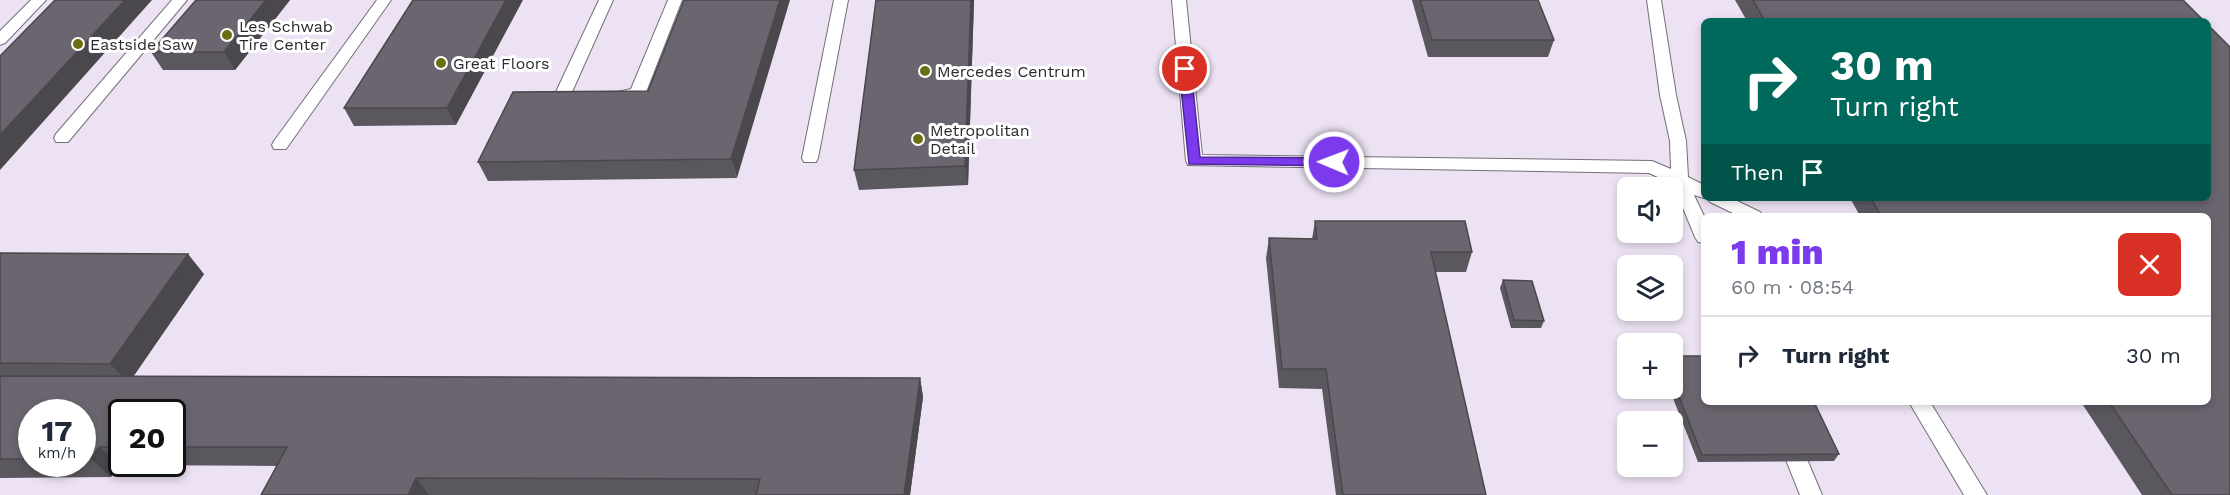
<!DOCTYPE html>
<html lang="en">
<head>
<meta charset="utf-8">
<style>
  body { margin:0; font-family:"Work Sans",sans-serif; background:#f2f2f3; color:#1f2937; height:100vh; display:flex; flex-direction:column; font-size:22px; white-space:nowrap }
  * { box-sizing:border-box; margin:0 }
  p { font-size:20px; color:#747a83 }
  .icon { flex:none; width:33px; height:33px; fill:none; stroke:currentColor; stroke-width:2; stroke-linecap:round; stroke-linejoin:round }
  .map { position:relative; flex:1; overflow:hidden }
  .side { position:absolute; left:1701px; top:213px; width:510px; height:192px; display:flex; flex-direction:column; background:#fff; border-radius:9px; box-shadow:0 3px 9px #0003 }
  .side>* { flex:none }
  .banner { position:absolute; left:1701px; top:18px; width:510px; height:183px; border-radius:9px; box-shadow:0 3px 9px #0003; background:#00695c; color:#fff; overflow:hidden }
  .fabs { position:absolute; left:1617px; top:177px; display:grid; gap:12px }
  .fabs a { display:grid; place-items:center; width:66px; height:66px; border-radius:9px; background:#fff; box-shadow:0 3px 9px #0003; font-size:30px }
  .speed { position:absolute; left:18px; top:399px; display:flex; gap:12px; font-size:30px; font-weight:700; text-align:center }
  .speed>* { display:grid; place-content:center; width:78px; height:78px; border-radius:50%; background:#fff; box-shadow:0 3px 9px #0003; line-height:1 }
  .speed small { font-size:15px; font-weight:400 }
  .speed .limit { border:3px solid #111; border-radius:9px; background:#fff; color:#111 }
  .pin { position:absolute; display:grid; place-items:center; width:51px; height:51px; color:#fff; margin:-26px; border:3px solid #fff; border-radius:50%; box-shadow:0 2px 6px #0007 }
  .me { position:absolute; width:66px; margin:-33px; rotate:271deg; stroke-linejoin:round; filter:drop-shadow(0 0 4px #0008) }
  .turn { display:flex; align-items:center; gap:21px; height:126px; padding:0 30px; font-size:27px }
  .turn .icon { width:78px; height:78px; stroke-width:2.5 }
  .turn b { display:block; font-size:42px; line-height:51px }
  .then { display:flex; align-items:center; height:57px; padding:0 30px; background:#0003; gap:12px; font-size:22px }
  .round { display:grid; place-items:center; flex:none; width:63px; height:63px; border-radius:9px; background:#f2f2f3 }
  .head { display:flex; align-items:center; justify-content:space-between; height:102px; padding:0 30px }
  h1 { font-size:36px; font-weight:800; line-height:45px; color:#7c3aed }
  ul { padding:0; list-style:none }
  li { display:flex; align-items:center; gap:18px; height:78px; padding:0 30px; border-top:2px solid #e0e1e3 }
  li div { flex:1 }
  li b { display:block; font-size:22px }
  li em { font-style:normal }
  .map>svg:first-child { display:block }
  .built { fill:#ece2f3; fill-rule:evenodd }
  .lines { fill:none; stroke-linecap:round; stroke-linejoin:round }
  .service-casing { stroke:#746f78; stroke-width:2 }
  .service { fill:#fff; fill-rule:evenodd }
  .wall { fill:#5b575f; fill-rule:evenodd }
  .shaded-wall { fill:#4a474d }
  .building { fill:#6a656e; stroke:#4a474d; stroke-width:1.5 }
  .route { fill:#7c3aed; stroke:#51269a; stroke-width:1.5 }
  .poi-dot { fill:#6b6e11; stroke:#fff; stroke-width:2 }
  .labels { text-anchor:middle; stroke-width:6; stroke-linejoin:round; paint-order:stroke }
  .poi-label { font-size:16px; fill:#2c2a2e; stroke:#fff; text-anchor:start }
</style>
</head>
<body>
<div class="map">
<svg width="2230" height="495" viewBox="0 0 2230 495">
  <rect width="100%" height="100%" fill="#f5effa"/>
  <path class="built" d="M 0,0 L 2230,0 L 2230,495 L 0,495 ZM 1704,21 L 2208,21 L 2208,198 L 1704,198 ZM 1628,188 L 1672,188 L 1672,232 L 1628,232 ZM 1704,216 L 2208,216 L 2208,402 L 1704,402 ZM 1628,266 L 1672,266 L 1672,310 L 1628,310 ZM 1628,344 L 1672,344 L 1672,388 L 1628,388 ZM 32,412 L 82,412 L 82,464 L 32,464 ZM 122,412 L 172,412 L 172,464 L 122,464 ZM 1628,422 L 1672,422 L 1672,466 L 1628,466 Z"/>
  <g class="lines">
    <g class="service-casing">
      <g id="service">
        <polygon points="31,0 46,0 5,43 0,45 0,31"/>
        <polygon points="172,0 187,0 68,142 56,142 54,138 56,134"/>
        <polygon points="377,0 391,0 286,149 274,149 272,145 274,141"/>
        <polygon points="599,0 613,0 572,92 589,97 591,101 589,105 583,106 557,98 555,94"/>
        <path d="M 668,0 L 682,0 L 646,92 C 639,99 619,104 609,102 L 607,98 L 609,94 L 631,89 Z"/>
        <polygon points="834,0 848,0 818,158 816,162 804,162 802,158"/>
        <polygon points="1172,0 1186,0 1202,155 1652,161 1671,169 1670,141 1660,95 1647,0 1661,0 1676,95 1686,141 1688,177 1704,185 1704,198 1694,195 1704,216 1704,243 1698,242 1695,237 1673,184 1649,173 1188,165 1186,161"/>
        <polygon points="1707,198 1731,198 1760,212 1763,216 1739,216 1710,202"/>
        <polygon points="1763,402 1783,402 1822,495 1800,495"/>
        <polygon points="1909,402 1930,402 1987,495 1964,495"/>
      </g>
    </g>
    <use href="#service" class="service"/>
  </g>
  <g class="wall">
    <polygon points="196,0 290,0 235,70 163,70 151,52"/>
    <polygon points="413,0 456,125 354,126 344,108"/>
    <polygon points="684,0 737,178 488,181 478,162 648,91"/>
    <polygon points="876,0 974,0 968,185 859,190 854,170"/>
    <polygon points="1412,0 1538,0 1554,40 1548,57 1428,57"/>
    <polygon points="1735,0 2183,0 2204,21 1747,21"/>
    <polygon points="1850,198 2208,198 2230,495 2142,495 2081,402 2208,402 2208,216 1860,216"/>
    <polygon points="1315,221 1472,252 1466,272 1435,272 1486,495 1336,495 1322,389 1279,388 1266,258 1269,238 1312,239"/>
    <path d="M 0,253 L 204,274 L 133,376 L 920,378 L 923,397 L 910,495 L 261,495 L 277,466 L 119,465 L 111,477 L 0,478 ZM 32,412 L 82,412 L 82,464 L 32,464 ZM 122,412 L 172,412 L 172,464 L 122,464 Z"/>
    <polygon points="1503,280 1544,321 1541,328 1511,328 1500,288"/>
    <polygon points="1672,356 1839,454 1834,461 1698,462 1669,388 1672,388"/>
  </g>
  <g class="shaded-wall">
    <polygon points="125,0 152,0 0,170 0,135"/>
    <polygon points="266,0 290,0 235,70 224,52"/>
    <polygon points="506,0 523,0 456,125 447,108"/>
    <polygon points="780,0 790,0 737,178 731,159"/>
    <polygon points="971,0 974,0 968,185 965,166"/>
    <polygon points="188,254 204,274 129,383 110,364"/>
    <polygon points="920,378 923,397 910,495 904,495"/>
    <polygon points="99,447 119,465 111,477 91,459"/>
    <polygon points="416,478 429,495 408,495"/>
  </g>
  <g class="building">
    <polygon points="55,0 125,0 0,135 0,56"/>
    <polygon points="196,0 266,0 224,52 151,52"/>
    <polygon points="413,0 506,0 447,108 344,108"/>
    <polygon points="684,0 780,0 731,159 478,162 513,92 648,91"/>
    <polygon points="876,0 971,0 965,166 854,170"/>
    <polygon points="1420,0 1538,0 1554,40 1432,40"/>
    <polygon points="1753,0 2183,0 2204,21 1765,21"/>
    <polygon points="2208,25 2230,47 2230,495 2172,495 2109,402 2208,402 2208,216 1881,216 1871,198 2208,198"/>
    <polygon points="1315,221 1465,221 1472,252 1431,252 1486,495 1343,495 1326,369 1282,369 1269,238 1317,239"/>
    <polygon points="0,253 188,254 110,364 0,363"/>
    <polygon points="1503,280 1532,281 1544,321 1514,320"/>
    <polygon points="1672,356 1704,356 1704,402 1814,402 1839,454 1702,455 1672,379"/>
    <polygon points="0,376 920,378 904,495 756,495 760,479 416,478 408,495 261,495 287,447 172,447 172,412 122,412 122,447 99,447 91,459 82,459 82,412 32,412 32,459 0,459"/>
  </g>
  <polygon class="route" points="1185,65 1191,69 1200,157 1334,158 1339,159 1340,162 1339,166 1189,164 1179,69"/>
  <g class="poi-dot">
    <circle cx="227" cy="35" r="6"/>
    <circle cx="78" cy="44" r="6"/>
    <circle cx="441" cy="63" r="6"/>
    <circle cx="925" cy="71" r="6"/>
    <circle cx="918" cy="139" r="6"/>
  </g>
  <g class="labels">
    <g class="poi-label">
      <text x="239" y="32">Les Schwab<tspan x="239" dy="18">Tire Center</tspan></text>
      <text x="90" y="50">Eastside Saw</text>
      <text x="453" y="69">Great Floors</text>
      <text x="937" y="77">Mercedes Centrum</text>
      <text x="930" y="136">Metropolitan<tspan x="930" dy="18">Detail</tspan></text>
    </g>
  </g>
</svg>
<div class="fabs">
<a><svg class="icon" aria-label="sound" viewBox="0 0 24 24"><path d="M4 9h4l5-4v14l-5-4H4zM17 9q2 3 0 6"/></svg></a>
<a><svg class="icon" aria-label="layers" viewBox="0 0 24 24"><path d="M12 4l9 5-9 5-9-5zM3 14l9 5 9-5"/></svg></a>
<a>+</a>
<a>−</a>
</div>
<div class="speed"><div>17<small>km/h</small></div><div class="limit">20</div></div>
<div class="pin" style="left:1185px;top:69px;background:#d93025"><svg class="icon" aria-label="arrive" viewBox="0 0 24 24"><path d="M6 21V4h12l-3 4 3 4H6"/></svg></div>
<svg class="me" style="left:1334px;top:162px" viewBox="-20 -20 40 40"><circle r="17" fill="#7c3aed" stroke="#fff" stroke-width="3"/><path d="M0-11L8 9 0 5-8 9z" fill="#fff"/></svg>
<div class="banner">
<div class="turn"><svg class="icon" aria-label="right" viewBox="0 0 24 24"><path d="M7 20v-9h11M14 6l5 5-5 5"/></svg><div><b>30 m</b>Turn right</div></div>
<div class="then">Then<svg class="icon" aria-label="arrive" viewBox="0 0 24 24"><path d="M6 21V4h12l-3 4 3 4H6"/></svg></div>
</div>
<section class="side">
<div class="head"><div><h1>1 min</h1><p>60 m · 08:54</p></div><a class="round" style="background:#d93025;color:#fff"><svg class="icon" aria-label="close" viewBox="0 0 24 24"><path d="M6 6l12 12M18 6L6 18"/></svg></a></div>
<ul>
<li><svg class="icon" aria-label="right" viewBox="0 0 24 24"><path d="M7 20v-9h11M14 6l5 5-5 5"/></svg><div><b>Turn right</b></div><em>30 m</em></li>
</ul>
</section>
</div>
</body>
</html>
